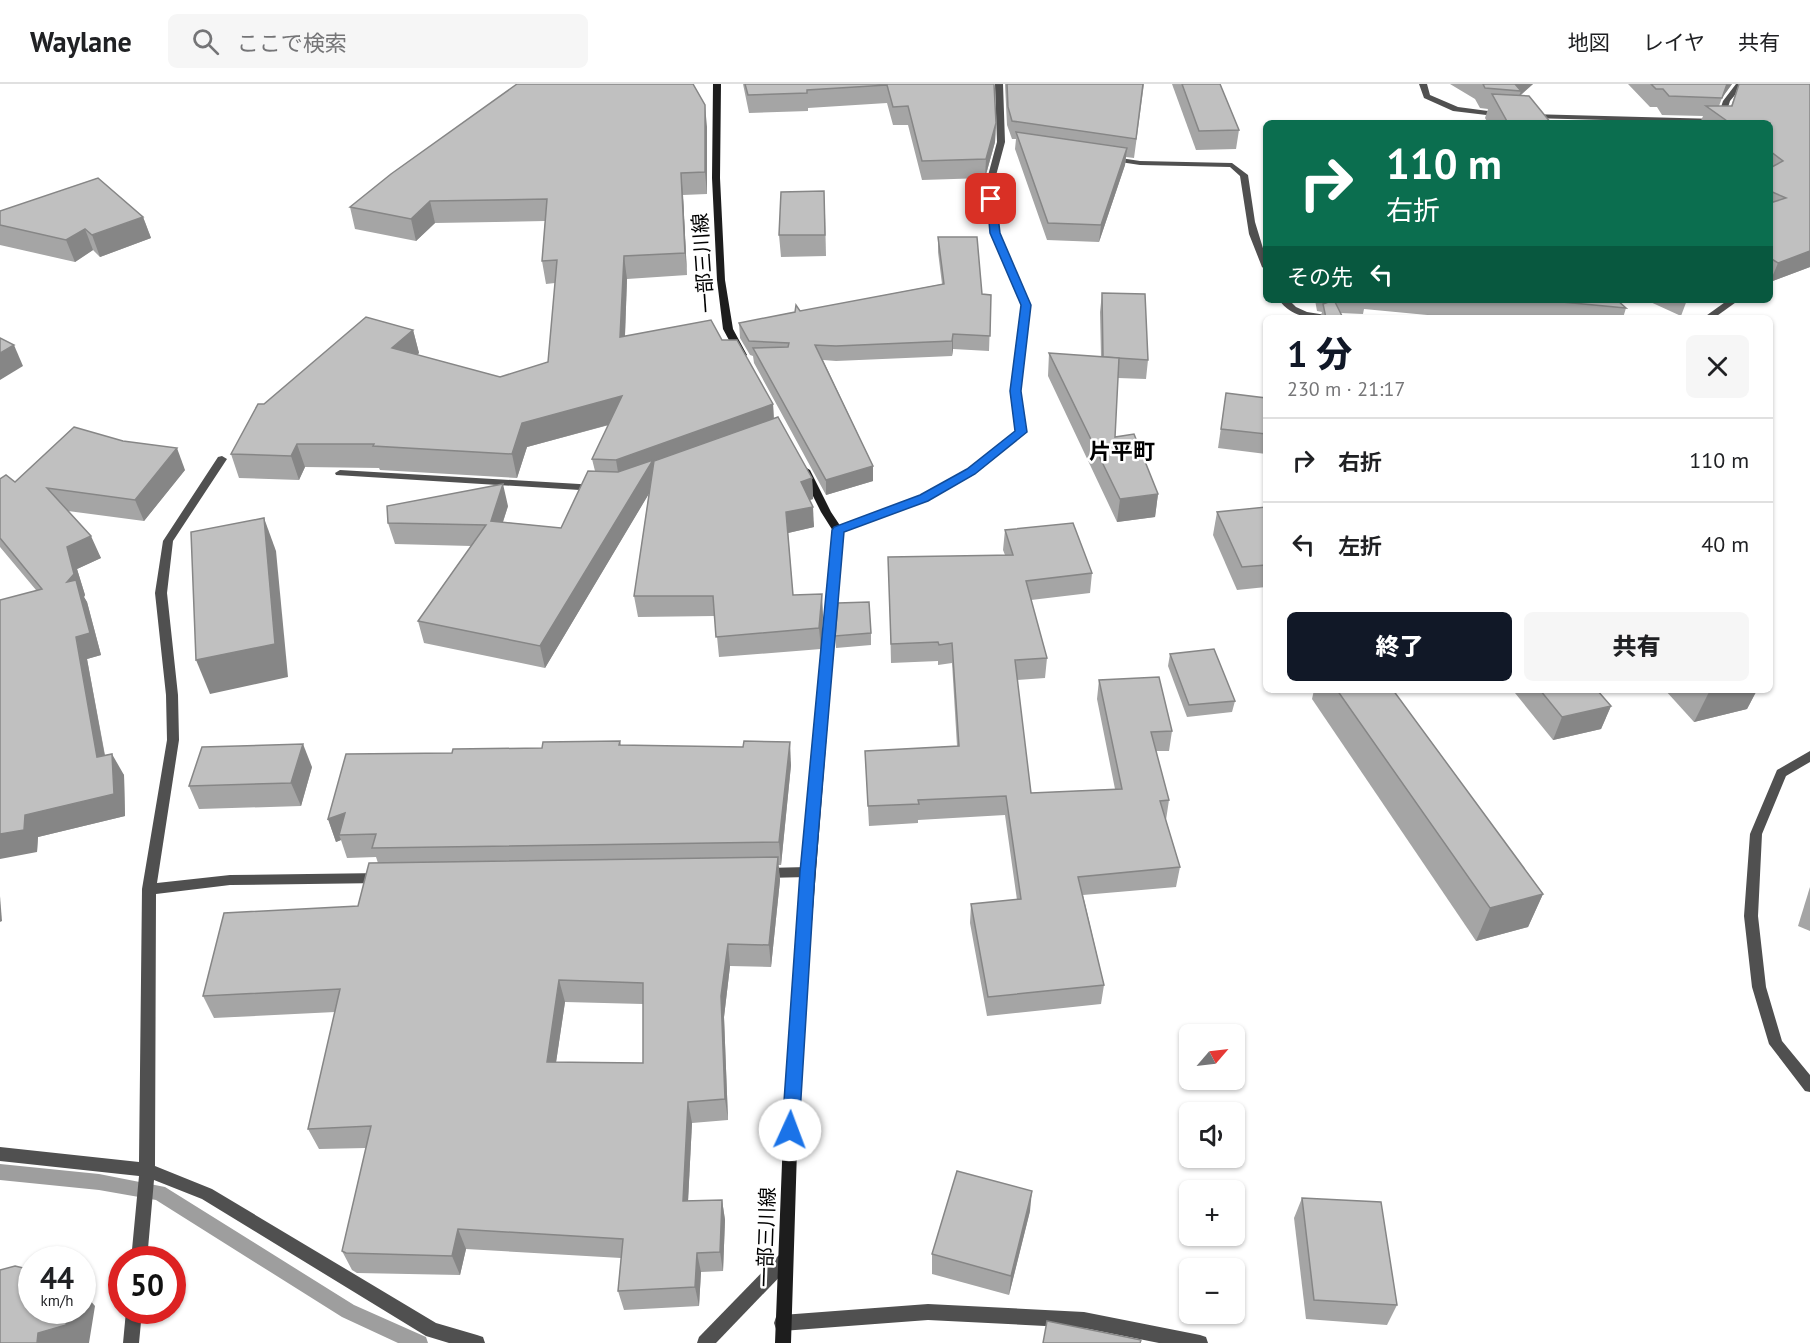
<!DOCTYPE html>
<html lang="ja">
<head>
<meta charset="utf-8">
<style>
  body { margin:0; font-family:"PT Sans","Noto Sans JP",sans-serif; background:#f6f6f6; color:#202124; height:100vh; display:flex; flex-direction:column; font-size:22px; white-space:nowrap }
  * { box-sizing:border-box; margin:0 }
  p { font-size:20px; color:#757577 }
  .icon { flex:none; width:33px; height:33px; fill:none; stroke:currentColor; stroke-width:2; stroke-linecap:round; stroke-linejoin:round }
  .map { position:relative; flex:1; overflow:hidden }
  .details { position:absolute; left:1263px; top:231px; width:510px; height:378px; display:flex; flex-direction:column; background:#fff; border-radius:9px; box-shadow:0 2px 4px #0004 }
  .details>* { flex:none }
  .guide { position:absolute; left:1263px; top:36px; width:510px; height:183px; border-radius:9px; box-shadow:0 2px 4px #0004; background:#0b6e4f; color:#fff; overflow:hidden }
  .needle { width:39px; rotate:62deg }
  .fabs { position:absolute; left:1179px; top:940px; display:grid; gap:12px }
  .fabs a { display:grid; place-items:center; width:66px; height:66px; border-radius:9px; background:#fff; box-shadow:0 2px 4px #0004; font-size:30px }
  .speed { position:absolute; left:18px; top:1162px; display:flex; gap:12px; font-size:30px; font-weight:700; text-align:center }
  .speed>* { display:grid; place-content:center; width:78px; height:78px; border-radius:50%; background:#fff; box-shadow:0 2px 4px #0004; line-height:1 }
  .speed small { font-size:15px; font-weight:400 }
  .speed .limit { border:9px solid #d22; background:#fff; color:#111 }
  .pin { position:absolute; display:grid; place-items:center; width:51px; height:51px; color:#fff; margin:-26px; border-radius:12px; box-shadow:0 3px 9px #0006 }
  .me { position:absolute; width:66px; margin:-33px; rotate:2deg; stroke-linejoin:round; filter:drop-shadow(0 0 4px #0008) }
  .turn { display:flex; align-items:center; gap:21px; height:126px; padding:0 24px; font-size:27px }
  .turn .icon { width:78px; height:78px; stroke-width:2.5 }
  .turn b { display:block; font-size:42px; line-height:51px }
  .then { display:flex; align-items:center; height:57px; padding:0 24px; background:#0003; gap:12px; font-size:22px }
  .round { display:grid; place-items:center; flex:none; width:63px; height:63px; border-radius:9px; background:#f6f6f6 }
  .head { display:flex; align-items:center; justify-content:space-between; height:102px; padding:0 24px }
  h1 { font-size:36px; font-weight:800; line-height:45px; color:#111827 }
  .button { display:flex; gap:12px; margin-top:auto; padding:12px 24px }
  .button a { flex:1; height:69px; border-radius:9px; background:#111827; color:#fff; font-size:24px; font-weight:800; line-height:69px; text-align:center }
  .button a+a { background:#f6f6f6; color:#202124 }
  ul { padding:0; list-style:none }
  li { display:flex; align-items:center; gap:18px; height:84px; padding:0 24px; border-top:2px solid #e0e0e0 }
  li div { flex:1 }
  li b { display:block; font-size:22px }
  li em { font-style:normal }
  header { display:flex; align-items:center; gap:36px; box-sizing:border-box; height:84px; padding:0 30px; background:#fff; border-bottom:2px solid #e0e0e0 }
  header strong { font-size:28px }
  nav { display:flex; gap:33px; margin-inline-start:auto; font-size:21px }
  .search { width:420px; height:54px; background:#f6f6f6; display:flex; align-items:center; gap:15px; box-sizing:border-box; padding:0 21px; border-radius:9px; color:#757577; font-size:22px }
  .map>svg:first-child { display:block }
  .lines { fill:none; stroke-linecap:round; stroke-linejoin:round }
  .stream { fill:#9e9e9e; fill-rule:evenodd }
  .street { fill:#505050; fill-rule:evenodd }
  .secondary { fill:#1d1d1d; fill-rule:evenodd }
  .wall { fill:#a5a5a5; fill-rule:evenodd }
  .shaded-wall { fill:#868686 }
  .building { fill:#c0c0c0; stroke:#868686; stroke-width:1.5; fill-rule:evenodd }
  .route { fill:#1a73e8; stroke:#114b97; stroke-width:1.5 }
  .labels { text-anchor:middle; stroke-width:5; stroke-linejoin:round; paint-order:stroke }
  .street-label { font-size:20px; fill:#000; stroke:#fff }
  .quarter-label { font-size:22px; font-weight:bold; fill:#000; stroke:#fff }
</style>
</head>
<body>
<header>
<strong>Waylane</strong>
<div class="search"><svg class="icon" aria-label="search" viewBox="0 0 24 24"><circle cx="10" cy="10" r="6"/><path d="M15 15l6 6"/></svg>ここで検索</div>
<nav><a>地図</a><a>レイヤ</a><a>共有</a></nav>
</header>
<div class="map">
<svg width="1810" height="1259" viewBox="0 0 1810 1259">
  <rect width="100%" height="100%" fill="#fff"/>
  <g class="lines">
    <polygon class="stream" points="0,1080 99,1090 165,1103 354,1221 426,1253 428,1259 398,1259 342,1233 156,1116 99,1106 0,1096"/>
    <g class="street">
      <polygon points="995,0 1003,0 1005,58 994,99 999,149 1031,221 1020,307 1026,348 975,390 928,416 842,448 834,448 833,446 834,444 920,412 967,386 1016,347 1010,307 1021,221 991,149 986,99 997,58"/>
      <polygon points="1419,0 1427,0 1430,11 1458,23 1503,29 1507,31 1503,33 1453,27 1424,14"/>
      <polygon points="1736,0 1744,0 1730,17 1723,39 1529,34 1525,32 1529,30 1717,35 1723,17"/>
      <polygon points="1107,72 1140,77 1232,79 1248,91 1255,138 1266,174 1266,186 1262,183 1249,150 1240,92 1230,83 1140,81 1107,76"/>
      <path d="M 1279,216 L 1289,216 L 1296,223 L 1307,228 L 1332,232 L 1334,234 C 1312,234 1293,235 1279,216 Z"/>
      <polygon points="1728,216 1739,216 1714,234 1703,234"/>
      <polygon points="222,372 227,375 173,457 167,509 178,611 179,656 157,799 230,791 382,789 387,790 389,794 387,798 382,799 230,801 156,810 155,1082 212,1105 436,1239 477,1251 483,1253 485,1259 449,1259 426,1252 202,1115 154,1096 147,1176 131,1176 139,1092 0,1077 0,1063 139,1078 142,805 167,656 166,611 155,509 163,457 218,373"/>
      <polygon points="340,386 596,401 601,404 596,407 336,391 335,389"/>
      <polygon points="1810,667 1810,678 1786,692 1762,750 1758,832 1766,903 1782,957 1810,991 1810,1008 1805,1007 1769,960 1752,903 1744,832 1750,750 1777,686"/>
      <polygon points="808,783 813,784 815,788 813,792 808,793 765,794 760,793 758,789 760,785 765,784"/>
      <polygon points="785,1168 791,1171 793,1176 791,1181 716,1259 697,1259 699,1253 779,1171"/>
      <polygon points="928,1220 1084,1228 1200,1251 1206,1253 1208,1259 1159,1259 1084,1244 928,1236 782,1247 776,1245 774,1239 776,1233 782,1231"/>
      <polygon points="126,1227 142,1227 139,1259 123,1259"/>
    </g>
    <g class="secondary">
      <polygon points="713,0 721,0 720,94 725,196 733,245 747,271 742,274 737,271 723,245 717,196 712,94"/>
      <polygon points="805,383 810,386 831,428 843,446 799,1002 791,1259 775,1259 785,1002 833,447 821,428 800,386"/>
    </g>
  </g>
  <g class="wall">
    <polygon points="743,0 994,0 996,39 995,58 985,94 922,96 908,41 893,41 887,19 808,24 808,27 749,29"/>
    <polygon points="1005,0 1144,0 1134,74 1126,73 1125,81 1099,158 1047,156 1015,65 1016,55 1012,55 1007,41"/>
    <polygon points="1172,0 1220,0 1239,46 1236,65 1196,66"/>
    <polygon points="1450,0 1533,0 1520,12 1551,39 1488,39 1485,34 1488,25 1480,24 1475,15"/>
    <polygon points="1628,0 1732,0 1722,14 1719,22 1731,22 1739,0 1810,0 1810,183 1770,198 1770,39 1700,39 1703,32 1662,31 1657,23 1650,23"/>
    <polygon points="707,43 707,110 683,111 687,191 627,195 625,252 722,256 773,320 774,334 812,394 813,415 810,416 814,443 788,449 793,511 823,531 821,565 719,573 715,532 638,533 634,512 649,409 545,584 424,559 418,537 471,462 395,460 388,439 508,422 503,438 561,444 595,387 592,375 609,341 527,363 517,394 380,386 379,384 305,383 299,396 239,394 231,370 264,320 413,246 419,269 417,271 500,293 548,278 555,199 546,200 542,177 545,137 435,139 416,157 355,145 350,123"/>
    <polygon points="0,127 143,133 151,154 100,173 93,166 75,178 0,161"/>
    <polygon points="825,129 826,172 781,173 779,151"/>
    <polygon points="938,153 982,210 991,211 989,267 953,265 952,272 836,277 823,276 873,382 873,397 826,411 754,279 753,272 750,271 740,254 739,239 942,200 938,168"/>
    <polygon points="1102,209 1148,276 1146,295 1118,294 1115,353 1158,410 1155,433 1117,438 1048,292 1049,269 1101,273 1100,228"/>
    <polygon points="1315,216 1617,216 1626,224 1623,234 1459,234 1364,225 1363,230 1340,229 1343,234 1320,234 1322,228 1317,227"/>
    <polygon points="1646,216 1687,216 1681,232"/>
    <polygon points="1226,309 1266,314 1266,370 1218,364"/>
    <polygon points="185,386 144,437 68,427 101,474 77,485 85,511 84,513 87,518 101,571 87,575 105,671 124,691 125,732 38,753 37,768 36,506 0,463 0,395 15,398"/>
    <polygon points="1266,423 1266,503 1237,506 1213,451 1217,428"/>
    <polygon points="1005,446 1092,489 1090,509 1031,516 1047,574 1045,594 1017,596 1031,709 1115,705 1097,615 1099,596 1172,647 1169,667 1156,667 1169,716 1166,736 1180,783 1176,803 1083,811 1104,901 1101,920 987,932 970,839 971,820 1017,816 1005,731 918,736 918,739 869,742 865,667 957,662 952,579 938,581 938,577 891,579 889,493 1005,471 1003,466"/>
    <polygon points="871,549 871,561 836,564 835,552"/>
    <polygon points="1170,570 1235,617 1232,628 1187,633 1168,582"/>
    <polygon points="1314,606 1393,606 1543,810 1528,843 1476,857 1312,615"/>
    <polygon points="1516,606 1597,606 1611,622 1601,645 1553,656 1515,609"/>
    <polygon points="1665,606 1757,606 1747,625 1694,638"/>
    <path d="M 620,657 L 621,661 L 791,681 L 781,781 L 778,781 L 780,796 L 771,883 L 730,882 L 724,933 L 728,1036 L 692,1039 L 688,1117 L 722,1116 L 725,1136 L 723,1187 L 701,1188 L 699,1222 L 624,1226 L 618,1207 L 621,1174 L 466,1165 L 460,1191 L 357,1189 L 352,1186 L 342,1167 L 366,1064 L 319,1065 L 308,1045 L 335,928 L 214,934 L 203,912 L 358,822 L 378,779 L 376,773 L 347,774 L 341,756 L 336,758 L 328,735 L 452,669 L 542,664 ZM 565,918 L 643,920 L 643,979 L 556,978 Z"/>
    <polygon points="312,683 301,722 199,725 189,702"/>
    <polygon points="1810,803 1810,847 1798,842"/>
    <polygon points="1302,1114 1397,1221 1387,1241 1306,1235 1294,1134"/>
    <polygon points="1030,1127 1009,1211 932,1190 932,1170"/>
  </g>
  <g class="shaded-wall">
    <polygon points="1515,0 1533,0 1519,12 1521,7"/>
    <polygon points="1727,0 1732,0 1721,15"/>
    <polygon points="705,21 707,43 707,110 705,88"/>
    <polygon points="996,39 995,58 985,94 986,75"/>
    <polygon points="1127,64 1125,81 1099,158 1101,141"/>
    <polygon points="681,89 683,111 687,191 685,169"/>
    <polygon points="430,117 435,139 416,157 411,135"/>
    <polygon points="143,133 151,154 100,173 92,151"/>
    <polygon points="85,145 93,166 75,178 66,156"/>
    <polygon points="1810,167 1810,183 1770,198 1778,179"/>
    <polygon points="624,172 627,195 624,276 620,253"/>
    <polygon points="413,246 419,269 398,287 392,264"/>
    <polygon points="953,250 953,265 952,272 952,257"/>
    <polygon points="14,261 23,282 0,296 0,269"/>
    <polygon points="622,312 626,336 527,363 517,394 512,370 522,339"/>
    <polygon points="773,320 774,344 656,398 545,584 540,562 620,400 616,376"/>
    <polygon points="297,360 305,383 299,396 291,372"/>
    <polygon points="177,364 185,386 144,437 135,416"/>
    <polygon points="873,382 873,397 826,411 826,396"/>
    <polygon points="812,394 813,415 802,418 801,398"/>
    <polygon points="503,400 508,422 496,459 491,437"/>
    <polygon points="1158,410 1155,433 1117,438 1120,415"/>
    <polygon points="813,423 814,443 788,449 786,428"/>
    <polygon points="264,434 276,467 288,593 210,610 196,576"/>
    <polygon points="91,452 101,474 77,485 85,511 84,513 87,518 101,571 87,575 109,695 97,673 67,498 67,463"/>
    <polygon points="822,510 823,531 821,565 819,544"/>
    <polygon points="1710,606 1757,606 1747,625 1694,638"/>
    <polygon points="1611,622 1601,645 1553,656 1562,633"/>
    <polygon points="790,658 791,681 781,781 779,758"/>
    <polygon points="303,660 312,683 301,722 291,699"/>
    <polygon points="112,670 124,691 125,732 38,753 37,768 0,775 0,750 25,731"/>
    <polygon points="345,729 339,751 341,756 336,758 328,735"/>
    <polygon points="778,773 780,796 771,883 769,861"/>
    <polygon points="1543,810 1528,843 1476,857 1490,824"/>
    <polygon points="0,812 2,837 0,838"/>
    <polygon points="728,860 730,882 724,933 728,1036 725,1015 721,912"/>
    <polygon points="559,896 565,918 553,999 547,978"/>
    <polygon points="688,1018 692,1039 687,1137 683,1117"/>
    <polygon points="1032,1107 1030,1127 1009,1211 1011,1192"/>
    <polygon points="722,1116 725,1136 723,1187 720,1168"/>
    <polygon points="458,1145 466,1165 460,1191 452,1172"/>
    <polygon points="697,1169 701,1188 699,1222 695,1203"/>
    <polygon points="82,1207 95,1222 89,1259 37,1259 38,1249 68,1227 82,1227"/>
  </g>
  <g class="building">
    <polygon points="517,0 693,0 705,21 705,88 681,89 685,169 624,172 620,253 711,236 722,256 737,256 773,320 616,376 592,375 622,312 522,339 512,370 373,362 374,360 297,360 291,372 231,370 258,320 264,320 366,233 413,246 392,264 500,293 548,278 557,176 542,177 547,115 430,117 411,135 350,123 391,90"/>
    <polygon points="745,0 994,0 996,39 986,75 922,77 908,22 893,23 887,1 807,6 807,9 748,11"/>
    <polygon points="1007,0 1143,0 1136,55 1012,37 1008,23"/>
    <polygon points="1182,0 1220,0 1239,46 1199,47"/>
    <polygon points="1483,0 1515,0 1521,7 1485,4"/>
    <polygon points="1651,0 1727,0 1722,14 1669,12 1663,5 1656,5"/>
    <polygon points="1739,0 1810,0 1810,167 1778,179 1770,174 1770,119 1786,114 1770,107 1770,84 1783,77 1770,67 1770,39 1730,39 1706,22 1732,22"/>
    <polygon points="1492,10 1529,12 1551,39 1508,39"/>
    <polygon points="1016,48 1127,64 1101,141 1048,139"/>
    <polygon points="98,94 143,133 92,151 85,145 66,156 0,141 0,127"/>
    <polygon points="824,107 825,151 779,151 781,108"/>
    <polygon points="938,153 977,153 982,210 991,211 990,252 953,250 952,257 836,262 815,261 873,382 826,396 753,264 788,263 789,259 749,257 739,239 795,228 796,221 800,227 944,200"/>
    <polygon points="1102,209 1145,210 1148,276 1103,273"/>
    <polygon points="1334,216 1343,234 1326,234 1323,220"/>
    <polygon points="1541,216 1617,216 1626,224"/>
    <polygon points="0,254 14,261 0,269"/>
    <polygon points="1049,269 1119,274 1115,353 1134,350 1158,410 1120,415"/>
    <polygon points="1226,309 1266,314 1266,350 1221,345"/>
    <polygon points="778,333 812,394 801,398 813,423 786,428 793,511 822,510 819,544 716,553 713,512 634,512 654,377"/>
    <polygon points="74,343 123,357 177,364 135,416 47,404 91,452 67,463 74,490 67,498 76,496 90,549 76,553 97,673 112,670 114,710 25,731 24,746 0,750 0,516 42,505 0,454 0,395 6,391 15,398"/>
    <polygon points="653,376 540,562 418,537 486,441 388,439 387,422 503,400 491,437 561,444 588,387 618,388"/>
    <polygon points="1266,423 1266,481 1242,483 1217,428"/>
    <polygon points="264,434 275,560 196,576 191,448"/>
    <polygon points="1073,439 1092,489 1026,497 1047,574 1015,576 1031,709 1122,705 1099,596 1159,593 1172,647 1151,648 1169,716 1160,717 1180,783 1078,793 1104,901 988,913 971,820 1021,815 1006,712 918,716 919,720 868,722 865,667 959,662 952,559 939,561 938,558 891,560 888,473 1013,471 1005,446"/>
    <polygon points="869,518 871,549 835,552 838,519"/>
    <polygon points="1214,565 1235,617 1189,621 1170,570"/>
    <polygon points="1337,606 1393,606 1543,810 1490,824"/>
    <polygon points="1540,606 1597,606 1611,622 1562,633"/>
    <polygon points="620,657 619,661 743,663 744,657 790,658 779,758 372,764 376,750 339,751 345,729 328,735 346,670 452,669 453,665 542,664 543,658"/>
    <polygon points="303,660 291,699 189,702 202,663"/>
    <path d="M 778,773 L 769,861 L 728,860 L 721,912 L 725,1015 L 688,1018 L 683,1117 L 722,1116 L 720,1168 L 697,1169 L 695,1203 L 618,1207 L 623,1155 L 458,1145 L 452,1172 L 346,1169 L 342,1167 L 371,1042 L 308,1045 L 340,905 L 203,912 L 224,829 L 358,822 L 369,779 ZM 559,896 L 643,899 L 643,979 L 547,978 Z"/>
    <polygon points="957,1087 1032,1107 1011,1192 932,1170"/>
    <polygon points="1302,1114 1381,1118 1397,1221 1314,1216"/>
    <polygon points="15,1182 32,1186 32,1227 68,1227 66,1241 38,1249 37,1259 0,1259 0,1186"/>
    <polygon points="1047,1237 1141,1256 1140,1259 1043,1259"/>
  </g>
  <polygon class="route" points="991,112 996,115 1000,149 1031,221 1021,307 1027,348 975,390 928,417 844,448 815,788 799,1046 796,1051 790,1053 784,1051 782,1046 800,788 832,446 834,443 920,411 967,385 1015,347 1010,307 1021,221 990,149 987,115"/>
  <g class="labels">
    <g class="street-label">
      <text transform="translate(703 179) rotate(-94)" y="7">一部三川線</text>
      <text transform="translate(766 1153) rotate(-88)" y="7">一部三川線</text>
    </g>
    <g class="quarter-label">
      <text x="1122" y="375">片平町</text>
    </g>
  </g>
</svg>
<div class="fabs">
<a><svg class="needle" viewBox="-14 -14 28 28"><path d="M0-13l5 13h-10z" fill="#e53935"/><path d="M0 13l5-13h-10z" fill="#757577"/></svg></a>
<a><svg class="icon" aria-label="sound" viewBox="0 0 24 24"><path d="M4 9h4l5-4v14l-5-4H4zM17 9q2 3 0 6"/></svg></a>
<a>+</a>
<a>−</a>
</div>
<div class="speed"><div>44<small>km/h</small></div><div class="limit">50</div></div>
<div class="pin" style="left:991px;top:115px;background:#d93025"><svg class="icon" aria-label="arrive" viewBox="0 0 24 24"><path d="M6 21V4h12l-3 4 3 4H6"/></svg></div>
<svg class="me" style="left:790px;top:1046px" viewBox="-20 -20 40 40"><circle r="19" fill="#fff"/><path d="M0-13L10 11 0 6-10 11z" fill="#1a73e8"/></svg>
<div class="guide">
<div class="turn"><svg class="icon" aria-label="right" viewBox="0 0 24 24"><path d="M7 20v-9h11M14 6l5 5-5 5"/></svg><div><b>110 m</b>右折</div></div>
<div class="then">その先<svg class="icon" aria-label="left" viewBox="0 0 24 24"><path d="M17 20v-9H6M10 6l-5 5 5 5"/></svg></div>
</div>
<section class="details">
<div class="head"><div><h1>1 分</h1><p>230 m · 21:17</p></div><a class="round"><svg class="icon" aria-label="close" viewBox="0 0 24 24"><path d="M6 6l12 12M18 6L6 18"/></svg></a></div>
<ul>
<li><svg class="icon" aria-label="right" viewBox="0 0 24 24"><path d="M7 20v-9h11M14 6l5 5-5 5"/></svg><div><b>右折</b></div><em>110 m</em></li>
<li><svg class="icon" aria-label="left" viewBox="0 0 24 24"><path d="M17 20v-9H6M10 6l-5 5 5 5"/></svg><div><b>左折</b></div><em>40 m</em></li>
</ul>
<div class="button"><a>終了</a><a>共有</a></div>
</section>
</div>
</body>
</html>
